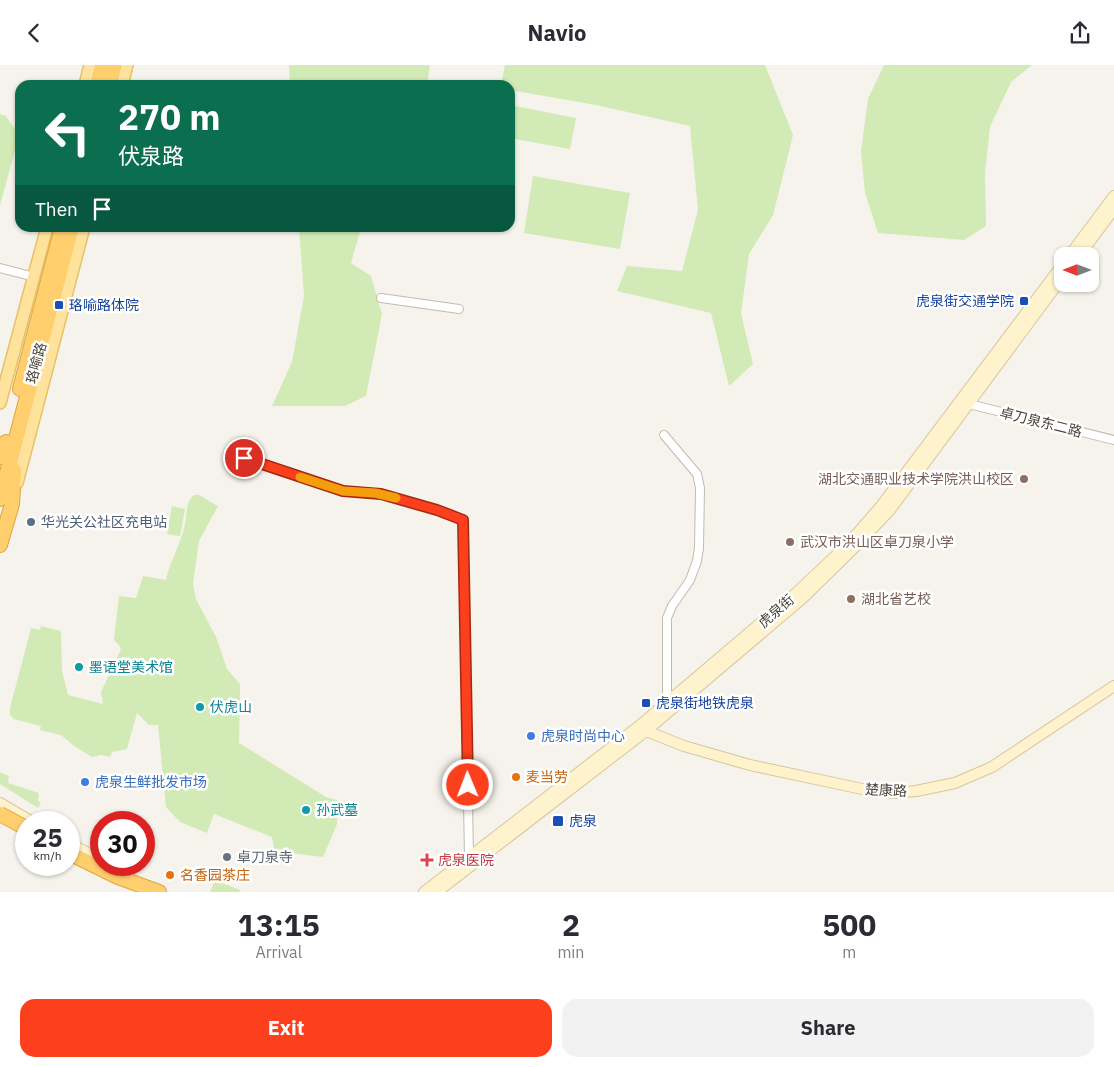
<!DOCTYPE html>
<html lang="en">
<head>
<meta charset="utf-8">
<style>
  body { margin:0; font-family:"IBM Plex Sans","Noto Sans SC",sans-serif; background:#f2f2f3; color:#2b2b33; height:100vh; display:flex; flex-direction:column; font-size:19px; white-space:nowrap }
  * { box-sizing:border-box; margin:0 }
  p { font-size:16px; color:#7c7c81 }
  .icon { flex:none; width:28px; height:28px; fill:none; stroke:currentColor; stroke-width:2; stroke-linecap:round; stroke-linejoin:round }
  .map { position:relative; height:827px; overflow:hidden }
  .sheet { display:flex; flex-direction:column; background:#fff; flex:1 }
  .sheet>* { flex:none }
  .guide { position:absolute; left:15px; top:15px; width:500px; height:152px; border-radius:15px; box-shadow:0 1px 4px #0004; background:#0b6e4f; color:#fff; overflow:hidden }
  .needle { width:32px; rotate:270deg }
  .controls { position:absolute; left:1054px; top:182px; display:grid; gap:10px }
  .controls a { display:grid; place-items:center; width:45px; height:45px; border-radius:10px; background:#fff; box-shadow:0 1px 4px #0004; font-size:25px }
  .speed { position:absolute; left:15px; top:746px; display:flex; gap:10px; font-size:25px; font-weight:700; text-align:center }
  .speed>* { display:grid; place-content:center; width:65px; height:65px; border-radius:50%; background:#fff; box-shadow:0 1px 4px #0004; line-height:1 }
  .speed small { font-size:12px; font-weight:400 }
  .speed .limit { border:8px solid #d22; background:#fff; color:#111 }
  .pin { position:absolute; display:grid; place-items:center; width:42px; height:42px; color:#fff; margin:-21px; border:2px solid #fff; border-radius:50%; box-shadow:0 1px 5px #0007 }
  .me { position:absolute; width:55px; margin:-28px; rotate:359deg; stroke-linejoin:round; filter:drop-shadow(0 0 4px #0008) }
  .turn { display:flex; align-items:center; gap:18px; height:105px; padding:0 20px; font-size:22px }
  .turn .icon { width:65px; height:65px; stroke-width:2.5 }
  .turn b { display:block; font-size:35px; line-height:42px }
  .then { display:flex; align-items:center; height:48px; padding:0 20px; background:#0003; gap:10px; font-size:19px }
  .eta { display:flex; justify-content:space-evenly; align-items:center; height:85px; text-align:center }
  .eta b { font-size:30px; font-weight:800; line-height:35px }
  .cta { display:flex; gap:10px; margin-top:auto; padding:10px 20px }
  .cta a { flex:1; height:58px; border-radius:15px; background:#fc3f1d; color:#fff; font-size:20px; font-weight:800; line-height:58px; text-align:center }
  .cta a+a { background:#f2f2f3; color:#2b2b33 }
  header { display:flex; justify-content:space-between; align-items:center; height:65px; padding:0 20px; background:#fff; font-size:22px; font-weight:800 }
  .map>svg:first-child { display:block }
  .green { fill:#d2eab5 }
  .lines { fill:none; stroke-linecap:round; stroke-linejoin:round }
  .street-casing { stroke:#c2bbae; stroke-width:10 }
  .secondary-casing { stroke:#d6c79b; stroke-width:12 }
  .primary-casing { stroke:#e6c16a; stroke-width:14 }
  .highway-casing { stroke:#e0a43c; stroke-width:16 }
  .street { stroke:#fff; stroke-width:8 }
  .secondary { stroke:#fff3cd; stroke-width:10 }
  .primary { stroke:#ffe39c; stroke-width:11 }
  .highway { stroke:#ffcf6e; stroke-width:14 }
  .highway-bridge-casing { stroke:#e0a43c; stroke-width:16; stroke-linecap:butt }
  .highway-bridge { stroke:#ffcf6e; stroke-width:14 }
  .route-casing { stroke:#a42913; stroke-width:12 }
  .route { stroke:#fc3f1d; stroke-width:9 }
  .slow { stroke:#f59e0b; stroke-width:9 }
  .transit-dot { fill:#1a4fb4; stroke:#fff; stroke-width:2 }
  .education-dot { fill:#8d6e63; stroke:#fff; stroke-width:2 }
  .service-dot { fill:#5c6f8a; stroke:#fff; stroke-width:2 }
  .culture-dot { fill:#0f9aa8; stroke:#fff; stroke-width:2 }
  .shop-dot { fill:#3f7fe0; stroke:#fff; stroke-width:2 }
  .food-dot { fill:#e8710a; stroke:#fff; stroke-width:2 }
  .worship-dot { fill:#6b7280; stroke:#fff; stroke-width:2 }
  .health-dot { fill:#e0444e; stroke:#fff; stroke-width:2 }
  .labels { text-anchor:middle; stroke-width:5; stroke-linejoin:round; paint-order:stroke }
  .transit-label { font-size:14px; fill:#164399; stroke:#fff; text-anchor:start }
  .street-label { font-size:14px; fill:#4b4439; stroke:#fff }
  .education-label { font-size:14px; fill:#785e54; stroke:#fff; text-anchor:start }
  .service-label { font-size:14px; fill:#4e5e75; stroke:#fff; text-anchor:start }
  .culture-label { font-size:14px; fill:#0d838f; stroke:#fff; text-anchor:start }
  .shop-label { font-size:14px; fill:#366cbe; stroke:#fff; text-anchor:start }
  .food-label { font-size:14px; fill:#c56008; stroke:#fff; text-anchor:start }
  .worship-label { font-size:14px; fill:#5b616d; stroke:#fff; text-anchor:start }
  .health-label { font-size:14px; fill:#be3a42; stroke:#fff; text-anchor:start }
</style>
</head>
<body>
<header><svg class="icon" aria-label="back" viewBox="0 0 24 24"><path d="M15 5l-7 7 7 7"/></svg>Navio<svg class="icon" aria-label="share" viewBox="0 0 24 24"><path d="M12 15V3M7 8l5-5 5 5M5 13v7h14v-7"/></svg></header>
<div class="map">
<svg width="1114" height="827" viewBox="0 0 1114 827">
  <rect width="100%" height="100%" fill="#f6f3ec"/>
  <g class="green">
    <polygon points="289,0 430,0 427,20 290,20"/>
    <polygon points="505,0 765,0 793,70 773,150 749,189 741,248 753,299 729,321 711,248 617,226 627,201 682,206 698,145 690,61 596,40 510,25 510,20 501,20"/>
    <polygon points="884,0 1032,0 1011,17 990,62 985,108 986,161 964,175 878,168 865,128 861,86 868,34"/>
    <polygon points="510,40 576,53 570,84 510,73"/>
    <polygon points="0,49 6,51 19,71 0,140"/>
    <polygon points="533,111 630,128 620,184 524,168"/>
    <polygon points="299,163 361,163 351,198 371,211 382,249 366,331 345,341 272,341 292,297 304,231"/>
    <path d="M 194,430 L 199,430 L 218,441 L 199,476 L 193,519 L 196,534 L 216,572 L 227,604 L 240,619 L 239,678 L 326,732 L 337,735 L 337,759 L 323,792 L 290,788 L 285,799 L 277,798 L 272,772 L 214,749 L 207,768 L 180,757 L 166,742 L 158,660 L 149,660 L 137,648 L 127,684 L 112,687 L 110,692 L 101,690 L 92,692 L 74,681 L 61,670 L 40,665 L 41,661 L 14,654 L 10,650 L 10,643 L 31,563 L 40,565 L 41,561 L 61,566 L 62,606 L 68,630 L 103,639 L 101,627 L 121,584 L 119,580 L 114,575 L 119,531 L 136,533 L 143,511 L 166,515 C 170,496 181,479 185,459 C 187,450 186,435 194,430 Z"/>
    <polygon points="172,441 185,444 180,471 167,469"/>
    <polygon points="0,707 9,711 8,718 39,728 38,736 41,737 38,743 0,719"/>
    <polygon points="215,815 240,825 240,827 210,827"/>
  </g>
  <g class="lines">
    <g class="street-casing">
      <g id="street">
        <polyline points="0,203 35,212"/>
        <polyline points="381,233 459,244"/>
        <polyline points="969,339 1114,375"/>
        <polyline points="664,370 697,409 700,423 699,483 697,496 690,515 672,541 667,553 667,636"/>
        <polyline points="244,393 343,426 381,429 437,445 463,455 469,792"/>
      </g>
    </g>
    <g class="secondary-casing">
      <g id="secondary">
        <polyline points="1069,191 1114,131"/>
        <polyline points="1079,191 1114,144"/>
        <polyline points="641,663 646,666 684,681 750,700 867,725 893,728 916,726 955,718 992,702 1114,621"/>
        <polyline points="0,738 34,758"/>
        <polyline points="69,778 101,795"/>
        <polyline points="110,800 129,810"/>
        <polyline points="424,827 639,661 796,528 848,479 881,441 1062,200"/>
        <polyline points="437,827 646,666 803,533 853,484 890,445 1062,213"/>
      </g>
    </g>
    <g class="primary-casing">
      <g id="primary">
        <polyline points="85,20 90,0"/>
        <polyline points="122,20 127,0"/>
        <polyline points="0,338 47,162"/>
        <polyline points="17,418 84,162"/>
      </g>
    </g>
    <g class="highway-casing">
      <g id="highway">
        <polyline points="98,20 103,0"/>
        <polyline points="109,20 114,0"/>
        <polyline points="20,324 62,162"/>
        <polyline points="0,392 6,377"/>
        <polyline points="0,434 72,162"/>
        <polyline points="0,480 12,439 14,405"/>
        <polyline points="69,788 118,812 159,827"/>
      </g>
    </g>
    <use href="#street" class="street"/>
    <use href="#secondary" class="secondary"/>
    <use href="#primary" class="primary"/>
    <use href="#highway" class="highway"/>
    <g class="highway-bridge-casing">
      <polyline id="highway-bridge" points="0,749 26,763"/>
    </g>
    <use href="#highway-bridge" class="highway-bridge"/>
  </g>
  <g class="lines">
    <g class="route-casing">
      <polyline id="route" points="244,393 343,426 381,429 437,445 463,455 468,720"/>
    </g>
    <use href="#route" class="route"/>
    <polyline class="slow" points="300,412 343,426 375,428 396,433"/>
  </g>
  <g class="transit-dot">
    <rect x="1019" y="231" width="10" height="10" rx="2.5"/>
    <rect x="54" y="235" width="10" height="10" rx="2.5"/>
    <rect x="641" y="633" width="10" height="10" rx="2.5"/>
    <rect x="552" y="750" width="12" height="12" rx="2.5"/>
  </g>
  <g class="education-dot">
    <circle cx="1024" cy="414" r="5"/>
    <circle cx="790" cy="477" r="5"/>
    <circle cx="851" cy="534" r="5"/>
  </g>
  <circle class="service-dot" cx="31" cy="457" r="5"/>
  <g class="culture-dot">
    <circle cx="79" cy="602" r="5"/>
    <circle cx="200" cy="642" r="5"/>
    <circle cx="306" cy="745" r="5"/>
  </g>
  <g class="shop-dot">
    <circle cx="531" cy="671" r="5"/>
    <circle cx="85" cy="717" r="5"/>
  </g>
  <g class="food-dot">
    <circle cx="516" cy="712" r="5"/>
    <circle cx="170" cy="810" r="5"/>
  </g>
  <circle class="worship-dot" cx="227" cy="792" r="5"/>
  <path class="health-dot" d="M424.5 787.5h5v5h5v5h-5v5h-5v-5h-5v-5h5z"/>
  <g class="labels">
    <g class="transit-label">
      <text x="1014" y="241" text-anchor="end">虎泉街交通学院</text>
      <text x="69" y="245">珞喻路体院</text>
      <text x="656" y="643">虎泉街地铁虎泉</text>
      <text x="569" y="761">虎泉</text>
    </g>
    <g class="street-label">
      <text transform="translate(36 298) rotate(-75)" y="5">珞喻路</text>
      <text transform="translate(1041 357) rotate(14)" y="5">卓刀泉东二路</text>
      <text transform="translate(776 546) rotate(-41)" y="5">虎泉街</text>
      <text transform="translate(886 725) rotate(3)" y="5">楚康路</text>
    </g>
    <g class="education-label">
      <text x="1014" y="419" text-anchor="end">湖北交通职业技术学院洪山校区</text>
      <text x="800" y="482">武汉市洪山区卓刀泉小学</text>
      <text x="861" y="539">湖北省艺校</text>
    </g>
    <g class="service-label">
      <text x="41" y="462">华光关公社区充电站</text>
    </g>
    <g class="culture-label">
      <text x="89" y="607">墨语堂美术馆</text>
      <text x="210" y="647">伏虎山</text>
      <text x="316" y="750">孙武墓</text>
    </g>
    <g class="shop-label">
      <text x="541" y="676">虎泉时尚中心</text>
      <text x="95" y="722">虎泉生鲜批发市场</text>
    </g>
    <g class="food-label">
      <text x="526" y="717">麦当劳</text>
      <text x="180" y="815">名香园茶庄</text>
    </g>
    <g class="worship-label">
      <text x="237" y="797">卓刀泉寺</text>
    </g>
    <g class="health-label">
      <text x="438" y="800">虎泉医院</text>
    </g>
  </g>
</svg>
<div class="controls">
<a><svg class="needle" viewBox="-14 -14 28 28"><path d="M0-13l5 13h-10z" fill="#e53935"/><path d="M0 13l5-13h-10z" fill="#7c7c81"/></svg></a>
</div>
<div class="speed"><div>25<small>km/h</small></div><div class="limit">30</div></div>
<div class="pin" style="left:244px;top:393px;background:#d93025"><svg class="icon" aria-label="arrive" viewBox="0 0 24 24"><path d="M6 21V4h12l-3 4 3 4H6"/></svg></div>
<svg class="me" style="left:468px;top:720px" viewBox="-20 -20 40 40"><circle r="17" fill="#fc3f1d" stroke="#fff" stroke-width="3"/><path d="M0-11L8 9 0 5-8 9z" fill="#fff"/></svg>
<div class="guide">
<div class="turn"><svg class="icon" aria-label="left" viewBox="0 0 24 24"><path d="M17 20v-9H6M10 6l-5 5 5 5"/></svg><div><b>270 m</b>伏泉路</div></div>
<div class="then">Then<svg class="icon" aria-label="arrive" viewBox="0 0 24 24"><path d="M6 21V4h12l-3 4 3 4H6"/></svg></div>
</div>
</div>
<section class="sheet">
<div class="eta">
<div><b>13:15</b><p>Arrival</p></div>
<div><b>2</b><p>min</p></div>
<div><b>500</b><p>m</p></div>
</div>
<div class="cta"><a>Exit</a><a>Share</a></div>
</section>
</body>
</html>
